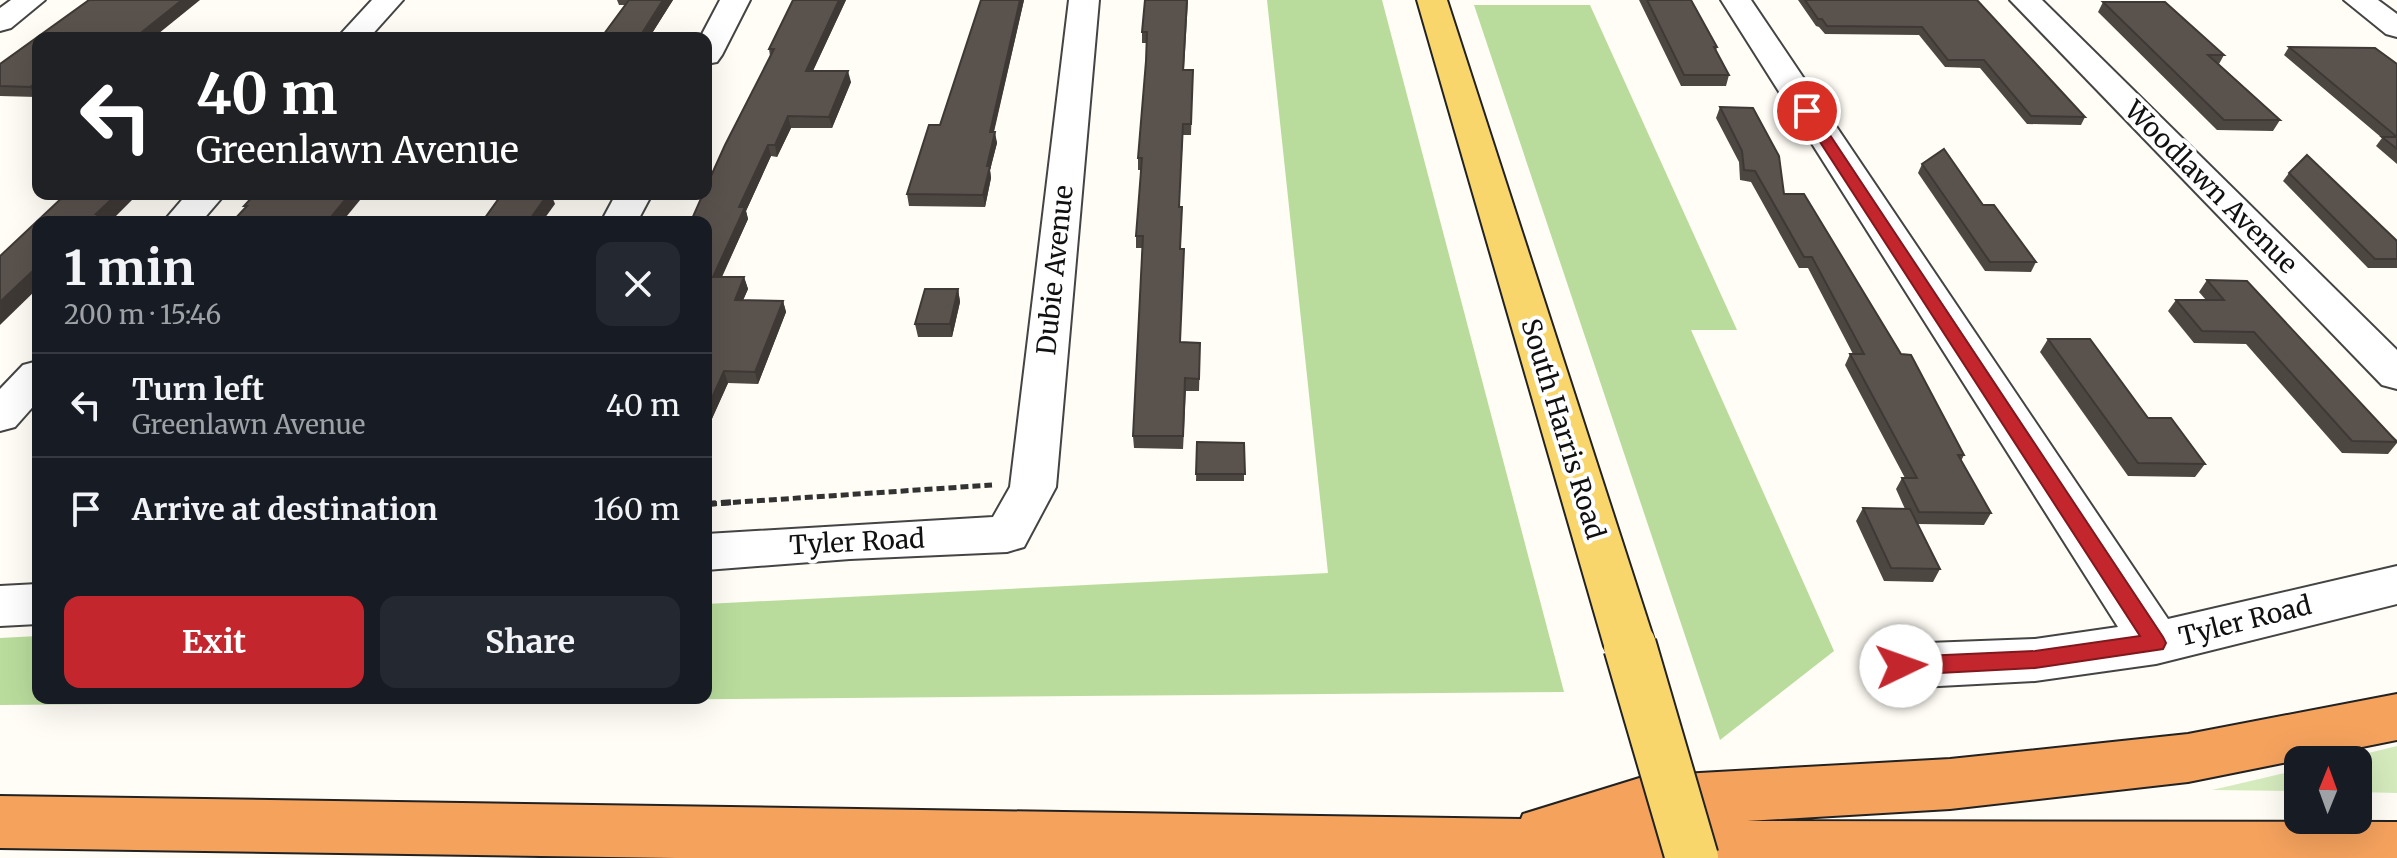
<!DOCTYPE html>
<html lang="en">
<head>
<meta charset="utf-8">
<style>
  body { margin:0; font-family:Merriweather,serif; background:#242831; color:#f1f3f6; height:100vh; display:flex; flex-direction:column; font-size:30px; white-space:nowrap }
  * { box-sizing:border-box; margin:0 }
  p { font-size:26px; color:#9ea1a6 }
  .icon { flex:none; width:44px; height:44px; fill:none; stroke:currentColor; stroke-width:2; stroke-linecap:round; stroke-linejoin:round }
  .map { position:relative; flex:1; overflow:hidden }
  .drawer { position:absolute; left:32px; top:216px; width:680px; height:488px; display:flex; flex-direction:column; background:#171b24; border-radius:16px; box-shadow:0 8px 32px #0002 }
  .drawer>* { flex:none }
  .hud { position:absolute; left:32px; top:32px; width:680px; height:168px; border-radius:16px; box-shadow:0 8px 32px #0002; background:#202124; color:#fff; overflow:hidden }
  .needle { width:52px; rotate:1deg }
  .controls { position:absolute; left:2284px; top:746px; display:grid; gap:16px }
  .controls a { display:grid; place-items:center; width:88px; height:88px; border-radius:16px; background:#171b24; box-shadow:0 8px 32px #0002; font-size:40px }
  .pin { position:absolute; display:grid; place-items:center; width:68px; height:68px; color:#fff; margin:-34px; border:4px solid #fff; border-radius:50%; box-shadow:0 2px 8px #0007 }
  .me { position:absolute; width:88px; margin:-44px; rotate:87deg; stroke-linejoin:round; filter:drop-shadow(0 0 6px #0008) }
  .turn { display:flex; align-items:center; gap:28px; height:168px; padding:0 32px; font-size:36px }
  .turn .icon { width:104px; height:104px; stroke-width:2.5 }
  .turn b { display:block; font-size:56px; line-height:68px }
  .round { display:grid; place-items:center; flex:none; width:84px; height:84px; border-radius:16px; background:#242831 }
  .overview { display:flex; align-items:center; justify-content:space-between; height:136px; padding:0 32px }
  h1 { font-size:48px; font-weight:700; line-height:60px }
  .button { display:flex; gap:16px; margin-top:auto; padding:16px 32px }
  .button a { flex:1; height:92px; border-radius:16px; background:#c4262e; color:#fff; font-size:32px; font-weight:700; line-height:92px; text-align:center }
  .button a+a { background:#242831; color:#f1f3f6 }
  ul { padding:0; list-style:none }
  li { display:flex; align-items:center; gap:24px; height:104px; padding:0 32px; border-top:2px solid #363941 }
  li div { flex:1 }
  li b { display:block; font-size:30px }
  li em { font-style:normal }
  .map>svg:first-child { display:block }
  .green { fill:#d5ebbd }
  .forest { fill:#b9dc9c }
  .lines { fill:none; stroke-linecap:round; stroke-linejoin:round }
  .minor-casing { stroke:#444; stroke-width:4 }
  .major-casing { stroke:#222; stroke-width:4 }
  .highway-casing { stroke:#222; stroke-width:4 }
  .path-far1 { stroke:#333; stroke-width:5; stroke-dasharray:8 4; stroke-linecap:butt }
  .path { stroke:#333; stroke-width:6; stroke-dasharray:10 5; stroke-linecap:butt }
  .minor { fill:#fff; fill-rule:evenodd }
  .major { fill:#f9d66b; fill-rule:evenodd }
  .highway { fill:#f5a25d; fill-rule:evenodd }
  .major-bridge-casing { stroke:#222; stroke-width:56; stroke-linecap:butt }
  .major-bridge { stroke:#f9d66b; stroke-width:52 }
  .wall { fill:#4d4742 }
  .shaded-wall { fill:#3f3936 }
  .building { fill:#5a524d; stroke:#3f3936; stroke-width:2 }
  .route { fill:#c4262e; stroke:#7f191e; stroke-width:2 }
  .labels { text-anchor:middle; stroke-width:8; stroke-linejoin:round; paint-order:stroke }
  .street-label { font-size:26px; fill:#111; stroke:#fff }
</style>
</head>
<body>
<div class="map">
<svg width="2397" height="858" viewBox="0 0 2397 858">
  <rect width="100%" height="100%" fill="#fffdf5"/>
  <g class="green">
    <polygon points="2397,746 2397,793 2358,792 2358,760 2340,760"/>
    <polygon points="2298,770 2298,791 2212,790"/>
  </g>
  <g class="forest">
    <polygon points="1267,0 1382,0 1564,692 0,705 0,638 38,636 38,698 706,698 706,604 1328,573"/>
    <polygon points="1474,5 1590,5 1737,330 1691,330 1834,651 1720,740"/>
  </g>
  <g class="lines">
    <g class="minor-casing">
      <g id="minor">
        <polygon points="11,0 45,0 11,28 0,31 0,8"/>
        <polygon points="372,0 403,0 369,38 337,38"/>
        <polygon points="720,0 750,0 722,55 717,62 706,64 706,38 700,38"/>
        <polygon points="1069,0 1099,0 1056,487 1024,547 1007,552 850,559 706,570 706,534 993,517 1010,487"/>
        <polygon points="1721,0 1751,0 2168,619 2397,566 2397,604 2156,664 2035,681 1901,688 1883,681 1875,666 1883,651 1901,644 2035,639 2118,627"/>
        <polygon points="2010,0 2042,0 2397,350 2397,389 2382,385"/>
        <polygon points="2344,0 2378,0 2397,14 2397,37 2386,34"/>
        <polygon points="187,194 225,194 201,222 163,222"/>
        <polygon points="616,194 652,194 637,222 601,222"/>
        <polygon points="38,361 38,401 15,427 0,431 0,389 23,365"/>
        <polygon points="38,584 38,624 0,626 0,586"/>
      </g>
    </g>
    <g class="major-casing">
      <polygon id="major" points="1417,0 1447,0 1656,646 1648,661 1630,667 1612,661 1604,646"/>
    </g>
    <g class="highway-casing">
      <polygon id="highway" points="2397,694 2397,740 2188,782 1950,809 1747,821 2397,822 2397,858 676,858 0,848 0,796 1521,819 1523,814 1646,776 1950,759 2188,734"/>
    </g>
    <polyline class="path-far1" points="709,504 992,485"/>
    <polyline class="path" points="706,504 736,502"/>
    <use href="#minor" class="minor"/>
    <use href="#major" class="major"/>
    <use href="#highway" class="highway"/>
    <g class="major-bridge-casing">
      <polyline id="major-bridge" points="1630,646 1692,858"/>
    </g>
    <use href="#major-bridge" class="major-bridge"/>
  </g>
  <g class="wall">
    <polygon points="89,0 153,38 38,38 37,97 0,96 0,64"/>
    <polygon points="617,0 673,0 649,38 625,5 619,5"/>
    <polygon points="793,0 846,0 813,71 851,82 832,128 791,128 777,157 771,156 746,211 748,219 722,277 744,277 748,289 743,300 783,301 786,312 758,384 728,383 706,432 706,222 770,56 769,49"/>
    <polygon points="981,0 1024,0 994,132 997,143 990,170 991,178 985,207 909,206 907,194 940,125"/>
    <polygon points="1145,0 1188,0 1184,70 1193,70 1191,135 1183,135 1179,207 1182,219 1180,249 1184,249 1184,261 1180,342 1200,355 1199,391 1186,391 1183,449 1134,448 1133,436 1142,248 1136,248 1136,236 1141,170 1138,170 1138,158 1146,61 1147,43 1142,43 1142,32"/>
    <polygon points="1639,0 1691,0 1717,47 1716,51 1729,75 1726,86 1681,86"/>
    <polygon points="1798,0 1977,0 2085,117 2081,125 2027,124 1980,68 1945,67 1919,35 1825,34 1819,27 1816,26"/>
    <polygon points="2103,2 2224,55 2219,64 2280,120 2273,131 2217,130 2098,12"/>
    <polygon points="2289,47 2397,64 2397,164 2376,146 2382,138 2284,55"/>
    <polygon points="1720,107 1901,354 1964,455 1961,461 1991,513 1984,525 1917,524 1940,569 1933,582 1884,581 1856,521 1863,508 1905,509 1896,489 1902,478 1905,478 1845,365 1850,354 1853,354 1808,268 1799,268 1751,182 1740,180 1739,162 1716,118"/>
    <polygon points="1922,164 1983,205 2036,262 2031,272 1985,271 1918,173"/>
    <polygon points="2289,173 2397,241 2397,268 2368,268 2283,181"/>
    <polygon points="2207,280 2397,440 2397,443 2388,454 2342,453 2246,344 2194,343 2168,311 2176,300 2206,300 2199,292"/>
    <polygon points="958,289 960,302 952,337 918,337 915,324"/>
    <polygon points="2048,339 2205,464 2195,477 2128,476 2040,352"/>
    <polygon points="1197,442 1244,443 1244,481 1196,481"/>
  </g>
  <g class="shaded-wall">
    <polygon points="182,0 200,0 153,38 138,38 137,36"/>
    <polygon points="663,0 673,0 649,38 639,38"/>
    <polygon points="839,0 846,0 808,81 806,71"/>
    <polygon points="1020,0 1024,0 991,143 990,132"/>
    <polygon points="848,71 851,82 832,128 829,117"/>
    <polygon points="38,81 38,96 37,97 30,87"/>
    <polygon points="788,116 791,128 777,157 775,145"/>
    <polygon points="995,132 997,143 990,170 991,178 985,207 983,195 987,166"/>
    <polygon points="768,145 771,156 746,211 748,219 716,289 713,277 739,207"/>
    <polygon points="117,194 138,194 110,222 91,222 96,214"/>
    <polygon points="350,194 365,194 342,222 327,222"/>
    <polygon points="548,194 551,194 555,204 542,222 528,222"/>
    <polygon points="38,266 38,288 0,325 0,302"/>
    <polygon points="744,277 748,289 738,312 735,300"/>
    <polygon points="958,289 960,302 952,337 950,324"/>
    <polygon points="783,301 786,312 758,384 755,372"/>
    <polygon points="724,371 728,383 706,432 706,411"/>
  </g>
  <g class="building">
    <polygon points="89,0 182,0 137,36 96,36 93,38 38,38 38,81 30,87 0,86 0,64"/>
    <polygon points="629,0 663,0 639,38 601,38"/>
    <polygon points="793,0 839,0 806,71 848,71 829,117 788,116 775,145 768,145 739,207 745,207 713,277 744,277 735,300 783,301 755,372 724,371 706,411 706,222 691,221 703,194 706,194 706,187 725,145 774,49 769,49"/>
    <polygon points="981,0 1020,0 990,132 995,132 987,166 990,166 983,195 907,194 929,125 940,125"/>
    <polygon points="1145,0 1187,0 1183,70 1193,70 1191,124 1183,124 1179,207 1182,207 1180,249 1184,249 1180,342 1200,343 1199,379 1185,378 1183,436 1133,436 1143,236 1136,236 1142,158 1138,158 1146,61 1147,32 1142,32"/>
    <polygon points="1647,0 1691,0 1717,47 1714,47 1729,75 1684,75"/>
    <polygon points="1805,0 1977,0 2085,117 2031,116 1984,60 1948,60 1922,27 1827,26 1822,19 1818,19"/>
    <polygon points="2103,2 2165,2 2224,55 2208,55 2280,120 2224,120"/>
    <polygon points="2289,47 2375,48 2397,64 2397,137"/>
    <polygon points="1720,107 1753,108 1779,156 1784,194 1804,194 1901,354 1911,355 1964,455 1958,455 1991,513 1919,512 1902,478 1917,478 1850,354 1864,354 1812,257 1804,257 1755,171 1744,170 1742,151"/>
    <polygon points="2382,137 2397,137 2397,149"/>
    <polygon points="1944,149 1983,205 1994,205 2036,262 1990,262 1922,164"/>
    <polygon points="2307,155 2397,241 2397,259 2375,259 2289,173"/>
    <polygon points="66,194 117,194 96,214 99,214 91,222 38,222 38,266 0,302 0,256"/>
    <polygon points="255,194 350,194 327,222 232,222 247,206 244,206"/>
    <polygon points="502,194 548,194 528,222 482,222"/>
    <polygon points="2207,280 2247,281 2397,442 2352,441 2254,332 2202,331 2176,300 2224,300"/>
    <polygon points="925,289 958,289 950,324 915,324"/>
    <polygon points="2048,339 2090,339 2148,418 2171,418 2205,464 2138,463"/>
    <polygon points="1197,442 1244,443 1245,474 1196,474"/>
    <polygon points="1863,508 1910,509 1940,569 1891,568"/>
  </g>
  <polygon class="route" points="1807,107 1814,111 2163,637 2166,643 2163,649 2035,668 1901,675 1893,672 1890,666 1893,660 1901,657 2035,651 2140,636 1800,111"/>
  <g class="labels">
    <g class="street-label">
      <text transform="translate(2211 187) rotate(45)" y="9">Woodlawn Avenue</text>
      <text transform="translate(1055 270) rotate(-84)" y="9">Dubie Avenue</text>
      <text transform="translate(1563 429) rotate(73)" y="9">South Harris Road</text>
      <text transform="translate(857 542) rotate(-3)" y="9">Tyler Road</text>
      <text transform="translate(2245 621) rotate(-14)" y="9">Tyler Road</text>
    </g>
  </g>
</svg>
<div class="controls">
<a><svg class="needle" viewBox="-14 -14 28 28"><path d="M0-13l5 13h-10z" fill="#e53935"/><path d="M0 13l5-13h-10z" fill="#9ea1a6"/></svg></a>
</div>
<div class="pin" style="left:1807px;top:111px;background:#d93025"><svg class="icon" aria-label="arrive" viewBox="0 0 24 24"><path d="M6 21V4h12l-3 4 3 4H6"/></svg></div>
<svg class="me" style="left:1901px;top:666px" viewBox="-20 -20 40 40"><circle r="19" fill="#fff"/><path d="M0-13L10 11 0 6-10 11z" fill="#c4262e"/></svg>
<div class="hud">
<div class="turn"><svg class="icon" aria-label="left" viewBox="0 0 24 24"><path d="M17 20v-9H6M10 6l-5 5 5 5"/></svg><div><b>40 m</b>Greenlawn Avenue</div></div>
</div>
<section class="drawer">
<div class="overview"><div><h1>1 min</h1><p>200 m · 15:46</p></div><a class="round"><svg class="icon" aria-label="close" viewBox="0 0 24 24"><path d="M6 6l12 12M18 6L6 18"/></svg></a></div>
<ul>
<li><svg class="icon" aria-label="left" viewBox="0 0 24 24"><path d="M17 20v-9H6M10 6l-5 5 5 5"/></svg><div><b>Turn left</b><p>Greenlawn Avenue</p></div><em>40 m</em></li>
<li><svg class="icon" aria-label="arrive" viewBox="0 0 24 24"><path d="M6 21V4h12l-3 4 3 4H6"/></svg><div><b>Arrive at destination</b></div><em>160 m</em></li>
</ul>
<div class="button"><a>Exit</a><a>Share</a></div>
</section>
</div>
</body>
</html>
